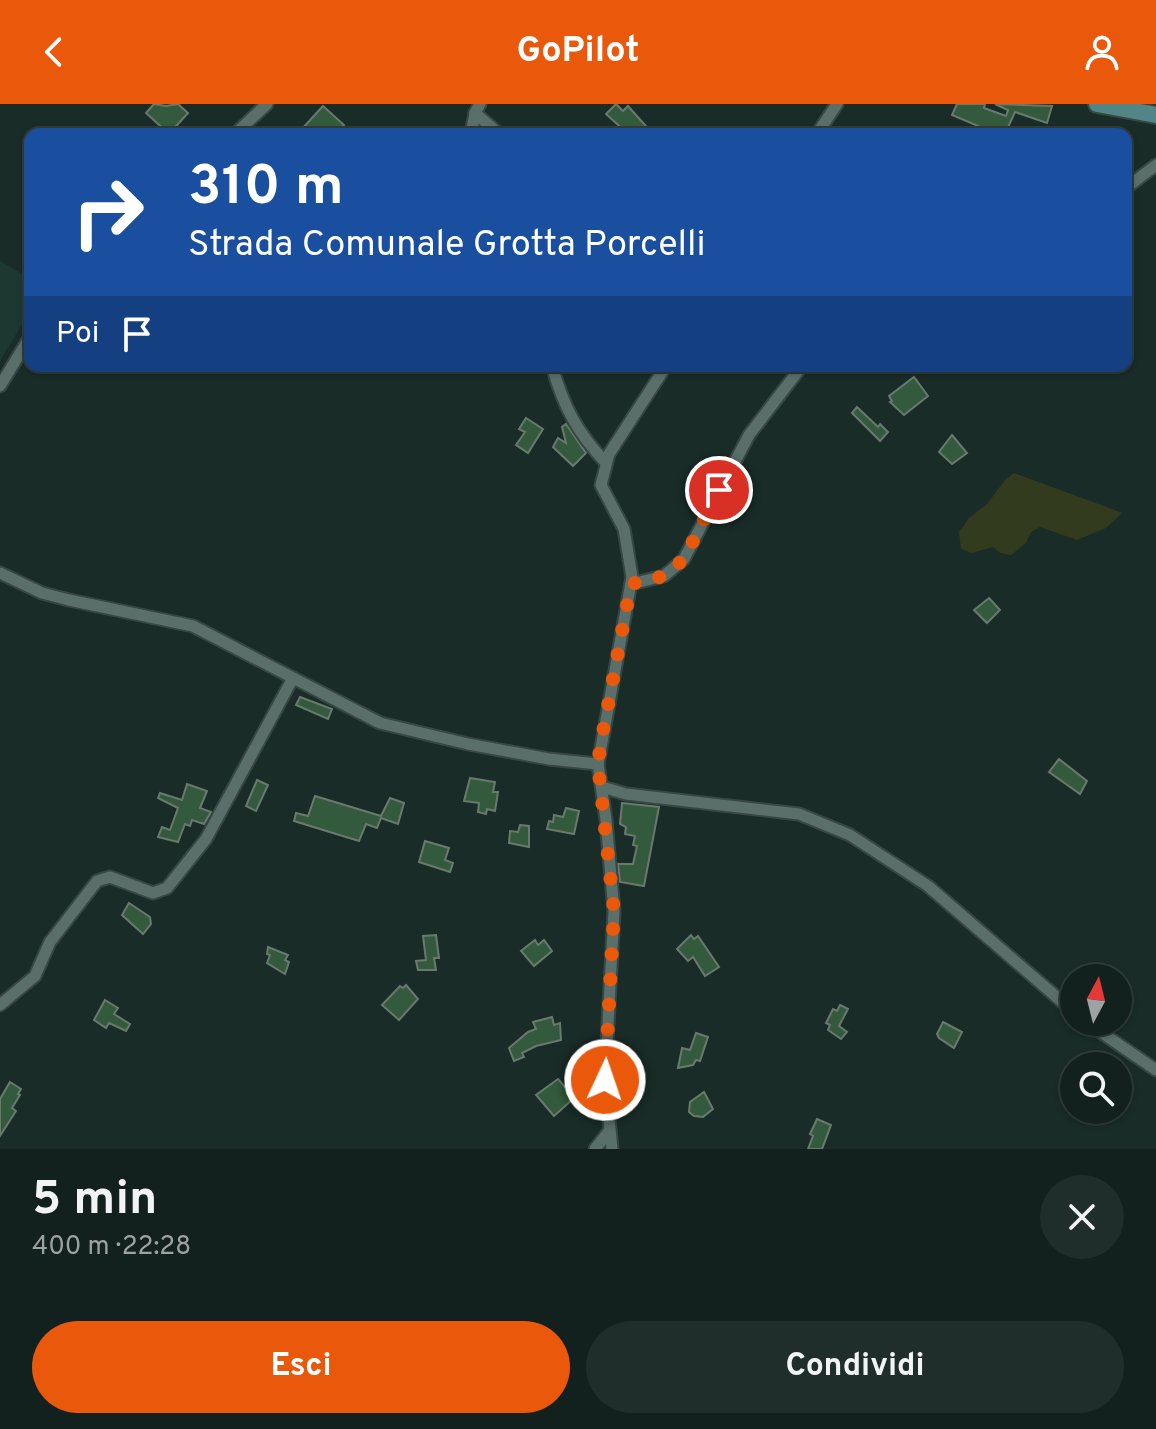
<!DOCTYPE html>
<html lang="it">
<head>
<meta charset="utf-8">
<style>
  body { margin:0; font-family:Overpass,sans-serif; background:#202e2b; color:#f1f3f6; height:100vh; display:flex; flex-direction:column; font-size:30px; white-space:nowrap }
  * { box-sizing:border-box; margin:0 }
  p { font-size:26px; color:#9da3a4 }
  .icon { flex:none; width:44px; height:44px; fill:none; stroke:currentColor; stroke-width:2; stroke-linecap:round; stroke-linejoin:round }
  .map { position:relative; height:1045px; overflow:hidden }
  .sheet { display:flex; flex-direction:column; background:#13211e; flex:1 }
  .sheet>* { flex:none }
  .hud { position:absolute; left:24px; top:24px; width:1108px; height:244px; border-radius:16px; box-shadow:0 2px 6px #0004,0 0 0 2px #323e3c; background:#1a4fa0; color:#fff; overflow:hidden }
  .needle { width:52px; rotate:7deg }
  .buttons { position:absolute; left:1060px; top:860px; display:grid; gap:16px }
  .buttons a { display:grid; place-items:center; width:72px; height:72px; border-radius:50%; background:#13211e; box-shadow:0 2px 6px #0004,0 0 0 2px #323e3c; font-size:40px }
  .pin { position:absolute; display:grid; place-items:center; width:68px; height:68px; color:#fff; margin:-34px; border:4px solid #fff; border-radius:50%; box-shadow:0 2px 8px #0007 }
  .me { position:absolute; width:88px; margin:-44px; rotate:3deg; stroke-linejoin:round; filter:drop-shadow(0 0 6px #0008) }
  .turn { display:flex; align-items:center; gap:28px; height:168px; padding:0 32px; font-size:36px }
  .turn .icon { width:104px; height:104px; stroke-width:2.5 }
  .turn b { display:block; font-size:56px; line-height:68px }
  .then { display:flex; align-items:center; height:76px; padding:0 32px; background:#0003; gap:16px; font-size:30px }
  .round { display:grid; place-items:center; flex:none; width:84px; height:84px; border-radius:42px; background:#202e2b }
  .head { display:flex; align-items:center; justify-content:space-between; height:136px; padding:0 32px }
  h1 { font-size:48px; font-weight:700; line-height:60px }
  .primary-button { display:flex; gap:16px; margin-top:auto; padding:16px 32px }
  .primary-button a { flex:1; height:92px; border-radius:48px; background:#ea580c; color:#fff; font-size:32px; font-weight:700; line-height:92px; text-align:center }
  .primary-button a+a { background:#202e2b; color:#f1f3f6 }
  header { display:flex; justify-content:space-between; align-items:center; height:104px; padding:0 32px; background:#ea580c; color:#fff; font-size:36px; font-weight:700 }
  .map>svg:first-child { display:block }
  .built { fill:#1c3831 }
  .green { fill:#323b1d }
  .building { fill:#335a3c; stroke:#6a796d; stroke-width:2 }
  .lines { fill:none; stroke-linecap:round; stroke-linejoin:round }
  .minor-casing { stroke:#374743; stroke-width:15 }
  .secondary-casing { stroke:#374743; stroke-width:20 }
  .minor { stroke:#5a6f6a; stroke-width:11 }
  .secondary { stroke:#528686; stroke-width:16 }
  .route { stroke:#ea580c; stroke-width:14; stroke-dasharray:0 25.2 }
</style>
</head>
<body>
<header><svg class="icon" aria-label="back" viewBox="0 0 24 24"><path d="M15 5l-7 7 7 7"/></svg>GoPilot<svg class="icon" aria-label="person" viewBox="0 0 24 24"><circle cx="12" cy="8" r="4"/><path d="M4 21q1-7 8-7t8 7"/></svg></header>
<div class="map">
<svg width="1156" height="1045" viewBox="0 0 1156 1045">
  <rect width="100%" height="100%" fill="#192c28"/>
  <polygon class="built" points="0,157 30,174 30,207 0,257"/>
  <polygon class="green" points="1014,369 1112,405 1122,409 1106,424 1077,436 1040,423 1031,428 1026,439 1011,451 1000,449 993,443 972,449 961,445 959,428 969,414 987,400 1005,376"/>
  <g class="building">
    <polygon points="154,0 166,2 178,0 188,9 169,30 146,9"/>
    <polygon points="616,0 623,7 628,2 653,30 628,30 606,10"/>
    <polygon points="957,0 985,0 984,4 1006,12 1008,6 995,0 1052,2 1047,19 1015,8 1005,30 997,30 952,11"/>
    <polygon points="323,2 344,21 336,30 308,30 302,25"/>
    <polygon points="914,273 928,292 904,311 890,298 892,297 889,292"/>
    <polygon points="857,303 878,323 880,320 888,328 880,337 852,309"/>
    <polygon points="526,314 543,325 528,349 516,341 525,328 519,325"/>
    <polygon points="566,320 586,349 573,362 553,343 558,334 566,339 562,323"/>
    <polygon points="952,331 967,349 952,360 939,348"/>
    <polygon points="989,494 1000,506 987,519 974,506"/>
    <polygon points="300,593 332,605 328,615 296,601"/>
    <polygon points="1059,655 1087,677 1080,690 1049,668"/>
    <polygon points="470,674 495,678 493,688 498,688 495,707 487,705 486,710 478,708 479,699 464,697"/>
    <polygon points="257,676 268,681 256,707 246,702"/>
    <polygon points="187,680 207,687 200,704 211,708 204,720 192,716 190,722 185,720 178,738 158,733 162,723 170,726 178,704 158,694 160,689 182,696"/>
    <polygon points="315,692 381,712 390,694 404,699 398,720 381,714 377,724 366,720 359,737 294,717 296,709 308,712"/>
    <polygon points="622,699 659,703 644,782 620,778 618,760 633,760 637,742 633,741 635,732 625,730 626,723 620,720"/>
    <polygon points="566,704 579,707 574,730 547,725 549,717 553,718 554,711 563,713"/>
    <polygon points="520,721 529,722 529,743 509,739 510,727 518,728"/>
    <polygon points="425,737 449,744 445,756 453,759 450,768 419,758"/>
    <polygon points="129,799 150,813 151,820 143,830 122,811"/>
    <polygon points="436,831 439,854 434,854 436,866 418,866 416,857 426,856 423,832"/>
    <polygon points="691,831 694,835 698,832 719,863 705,872 693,853 688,857 677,845"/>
    <polygon points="535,836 538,841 544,836 552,847 534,862 521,847"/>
    <polygon points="268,843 288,851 285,856 289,858 285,870 267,859 270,851 267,850"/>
    <polygon points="406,881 418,895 399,916 382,901 400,882 403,884"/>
    <polygon points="105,896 118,904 114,910 130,920 126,927 109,919 106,924 94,916"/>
    <polygon points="840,901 848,905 839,922 847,928 841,935 828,926 830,921 826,919 833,905 837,907"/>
    <polygon points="552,913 554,921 560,919 561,936 536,942 522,949 524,953 514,957 509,944 528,928 536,925 533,918"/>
    <polygon points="943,918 962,928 954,944 939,934 937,930"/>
    <polygon points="696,929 708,933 700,957 696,956 693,961 678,964 682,944 690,946"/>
    <polygon points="558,975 574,994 554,1012 536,991"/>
    <polygon points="10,978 21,985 18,990 20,991 12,1004 16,1007 0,1032 0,995"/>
    <polygon points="704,988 713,1005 703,1013 694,1012 689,1008 690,998"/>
    <polygon points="817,1015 831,1021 822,1045 808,1045 813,1032 810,1030"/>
  </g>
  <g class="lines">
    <g class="minor-casing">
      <g id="minor">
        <polyline points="475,9 499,30"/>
        <polyline points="235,30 267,0"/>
        <polyline points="471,30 475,9 480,0"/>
        <polyline points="817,30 837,0"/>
        <polyline points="1126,84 1156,61"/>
        <path d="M 552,262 C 564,304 577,328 606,359"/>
        <polyline points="0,282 30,233"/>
        <polyline points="0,469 42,489 69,496 193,522 380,619 468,640 549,655 598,660"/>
        <polyline points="631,480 664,472 684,455 749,331 802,262"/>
        <polyline points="602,683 626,690 799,710 850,731 928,782 1074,908"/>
        <polyline points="0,901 35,872 50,838 97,777 110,773 153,789 167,784 206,735 293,574"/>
        <polyline points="1086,918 1156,966"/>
        <polyline points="595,1045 610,1026"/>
        <polyline points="612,1045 605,976 614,807 606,716 598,660 632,473 624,425 601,381 609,350 666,262"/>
      </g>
    </g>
    <g class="secondary-casing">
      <polyline id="secondary" points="1097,0 1156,11"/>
    </g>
    <use href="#minor" class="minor"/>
    <use href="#secondary" class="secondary"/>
  </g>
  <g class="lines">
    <polyline class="route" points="605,976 614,807 598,660 601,638 631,480 664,472 684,455 719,386"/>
  </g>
</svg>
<div class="buttons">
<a><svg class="needle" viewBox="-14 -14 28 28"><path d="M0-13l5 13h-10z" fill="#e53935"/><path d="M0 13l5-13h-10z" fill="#9da3a4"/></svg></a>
<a><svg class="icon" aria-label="search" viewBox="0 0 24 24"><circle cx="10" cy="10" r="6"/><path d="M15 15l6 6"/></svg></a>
</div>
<div class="pin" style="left:719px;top:386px;background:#d93025"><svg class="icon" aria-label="arrive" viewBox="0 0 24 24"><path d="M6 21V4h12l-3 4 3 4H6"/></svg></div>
<svg class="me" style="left:605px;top:976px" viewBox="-20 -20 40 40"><circle r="17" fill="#ea580c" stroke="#fff" stroke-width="3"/><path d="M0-11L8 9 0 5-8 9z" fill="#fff"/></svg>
<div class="hud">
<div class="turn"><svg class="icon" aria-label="right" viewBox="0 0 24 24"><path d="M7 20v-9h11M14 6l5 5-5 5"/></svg><div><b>310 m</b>Strada Comunale Grotta Porcelli</div></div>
<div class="then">Poi<svg class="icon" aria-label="arrive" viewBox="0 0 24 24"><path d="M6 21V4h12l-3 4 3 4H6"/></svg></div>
</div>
</div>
<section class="sheet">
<div class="head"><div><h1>5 min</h1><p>400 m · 22:28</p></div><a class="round"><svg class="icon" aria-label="close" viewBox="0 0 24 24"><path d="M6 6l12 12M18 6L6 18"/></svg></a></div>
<div class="primary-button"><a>Esci</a><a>Condividi</a></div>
</section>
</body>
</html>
